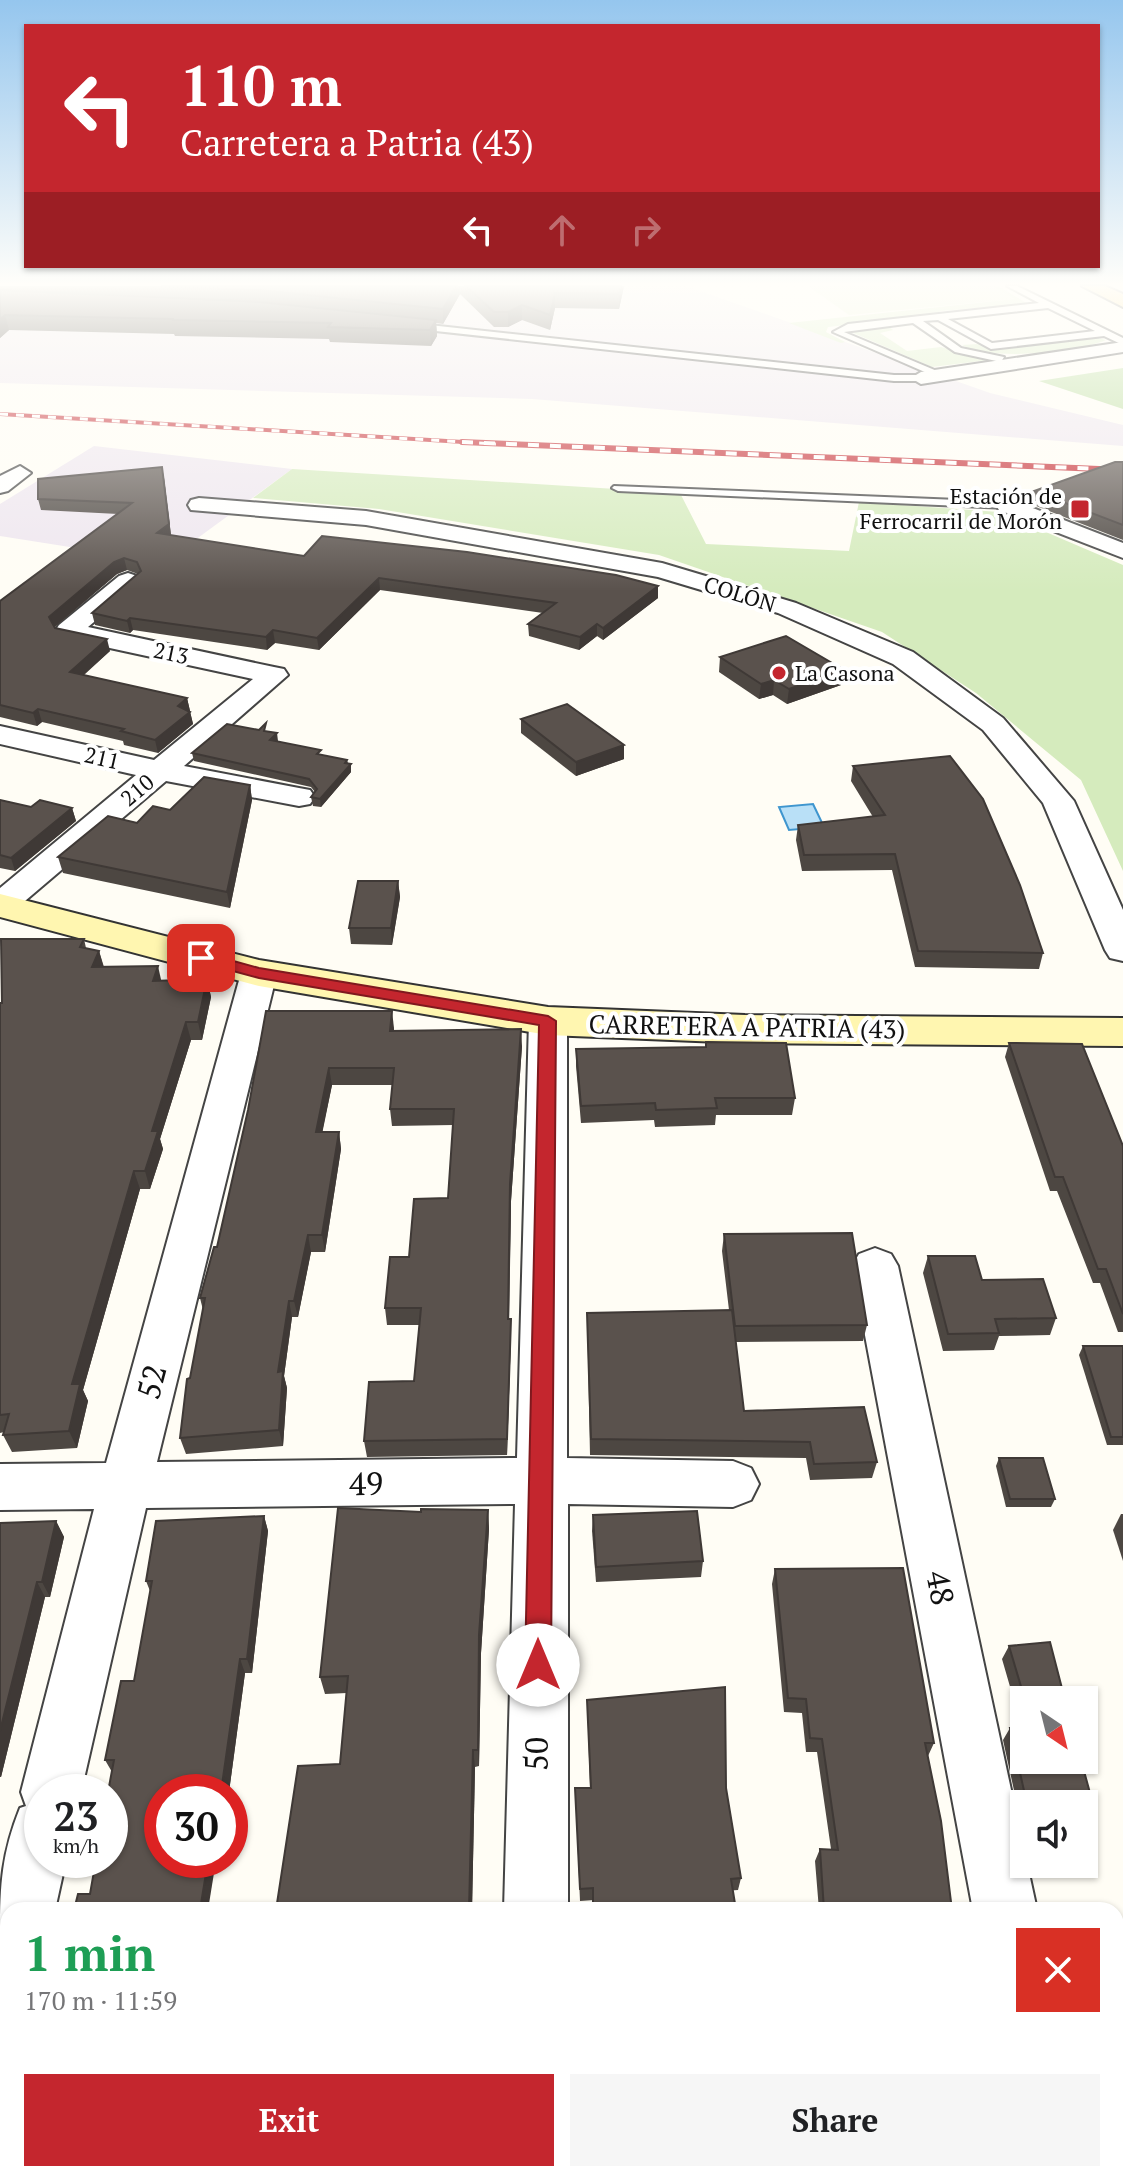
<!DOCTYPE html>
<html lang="en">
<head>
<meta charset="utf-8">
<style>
  body { margin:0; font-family:"PT Serif",serif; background:#f6f6f6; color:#202124; height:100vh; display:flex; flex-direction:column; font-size:30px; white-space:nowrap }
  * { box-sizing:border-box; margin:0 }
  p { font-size:26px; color:#757577 }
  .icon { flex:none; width:44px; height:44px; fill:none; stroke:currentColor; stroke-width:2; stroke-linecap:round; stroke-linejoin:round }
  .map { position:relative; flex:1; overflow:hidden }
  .drawer { position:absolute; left:0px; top:1902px; width:1124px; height:280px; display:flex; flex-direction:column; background:#fff; border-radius:24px 24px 0 0; box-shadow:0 2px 6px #0004 }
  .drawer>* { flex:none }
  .top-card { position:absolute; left:24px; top:24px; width:1076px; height:244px; border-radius:0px; box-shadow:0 2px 6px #0004; background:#c4262e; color:#fff; overflow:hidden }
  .needle { width:52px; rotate:145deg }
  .tools { position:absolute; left:1010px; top:1686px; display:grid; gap:16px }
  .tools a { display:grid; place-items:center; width:88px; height:88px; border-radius:0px; background:#fff; box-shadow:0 2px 6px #0004; font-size:40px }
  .speed { position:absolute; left:24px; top:1774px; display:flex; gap:16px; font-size:40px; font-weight:700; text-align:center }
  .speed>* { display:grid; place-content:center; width:104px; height:104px; border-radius:50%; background:#fff; box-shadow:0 2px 6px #0004; line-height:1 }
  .speed small { font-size:20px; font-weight:400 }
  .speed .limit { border:12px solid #d22; background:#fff; color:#111 }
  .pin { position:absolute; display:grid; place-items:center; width:68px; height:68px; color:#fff; margin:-34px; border-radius:16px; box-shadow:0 4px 12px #0006 }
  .me { position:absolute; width:88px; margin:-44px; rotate:0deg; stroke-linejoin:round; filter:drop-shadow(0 0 6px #0008) }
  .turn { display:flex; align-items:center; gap:28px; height:168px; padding:0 24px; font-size:36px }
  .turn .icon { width:104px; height:104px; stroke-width:2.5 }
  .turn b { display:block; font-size:56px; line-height:68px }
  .lanes { display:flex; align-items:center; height:76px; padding:0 24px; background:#0003; justify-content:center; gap:40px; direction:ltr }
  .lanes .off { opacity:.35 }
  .round { display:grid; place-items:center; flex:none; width:84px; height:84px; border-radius:0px; background:#f6f6f6 }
  .headline { display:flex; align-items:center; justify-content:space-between; height:136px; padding:0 24px }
  h1 { font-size:48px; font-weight:800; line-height:60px; color:#1e9e55 }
  .button { display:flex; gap:16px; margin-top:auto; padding:16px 24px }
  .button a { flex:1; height:92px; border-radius:0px; background:#c4262e; color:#fff; font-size:32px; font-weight:800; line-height:92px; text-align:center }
  .button a+a { background:#f6f6f6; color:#202124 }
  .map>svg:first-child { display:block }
  .industrial { fill:#eee6ef }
  .green { fill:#d5ebbd }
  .forest { fill:#b9dc9c }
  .pitch { fill:#e6f2cf }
  .water { fill:#b9e0f7; stroke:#3f96cf; stroke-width:2 }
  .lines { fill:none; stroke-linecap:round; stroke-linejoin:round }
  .lane-casing { stroke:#444; stroke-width:4 }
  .street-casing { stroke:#444; stroke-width:4 }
  .secondary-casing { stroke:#333; stroke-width:4 }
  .primary-casing { stroke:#222; stroke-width:4 }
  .lane { fill:#fff; fill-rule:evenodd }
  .street { fill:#fff; fill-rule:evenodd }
  .secondary { fill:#fff6b0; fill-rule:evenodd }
  .primary { fill:#f9d66b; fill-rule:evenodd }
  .rail-far1-casing { stroke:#c4262e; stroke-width:4 }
  .rail-casing { stroke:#c4262e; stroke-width:6 }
  .rail-far1 { stroke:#fff; stroke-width:3; stroke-dasharray:8; stroke-linecap:butt }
  .rail { stroke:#fff; stroke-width:4; stroke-dasharray:11; stroke-linecap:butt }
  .wall { fill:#4d4742 }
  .shaded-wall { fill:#3f3936 }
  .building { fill:#5a524d; stroke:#3f3936; stroke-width:2 }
  .route { fill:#c4262e; stroke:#7f191e; stroke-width:2 }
  .poi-dot { fill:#c4262e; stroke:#fff; stroke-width:3 }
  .labels { text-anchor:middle; stroke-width:8; stroke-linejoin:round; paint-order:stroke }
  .far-poi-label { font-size:22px; fill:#111; stroke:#fff; text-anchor:end }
  .far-street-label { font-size:22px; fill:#111; stroke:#fff }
  .street-label { font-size:26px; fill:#111; stroke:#fff }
  .near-street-label { font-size:32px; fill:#111; stroke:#fff }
</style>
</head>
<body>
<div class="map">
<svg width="1123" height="2182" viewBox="0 0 1123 2182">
  <rect width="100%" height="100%" fill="#fffdf5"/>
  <g class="industrial">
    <polygon points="0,286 686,286 990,393 1123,425 1123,446 532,399 0,383"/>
    <polygon points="94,446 292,469 165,562 0,536 0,504"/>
  </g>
  <g class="green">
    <polygon points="991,286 1000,287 1028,304 940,311 936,315 828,327 826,332 845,342 841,343 789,323 1014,299"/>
    <polygon points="888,326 893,330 880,333 907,351 941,347 989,360 932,367 851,332"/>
    <path d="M 1098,338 L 1106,340 C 1076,353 990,361 962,345 L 978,344 L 995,350 Z"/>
    <polygon points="292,469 680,493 706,544 849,551 859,502 999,512 1123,565 1123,871 1081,780 976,693 882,632 659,555 379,509 253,498"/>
  </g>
  <polygon class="forest" points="1123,368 1123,409 1039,381"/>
  <polygon class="pitch" points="808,286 991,286 1015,299 849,315"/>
  <polygon class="water" points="813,804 824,827 789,830 779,807"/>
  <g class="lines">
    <g class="lane-casing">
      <g id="lane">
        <path d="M 1007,286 L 1017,286 L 1123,338 L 1123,345 L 1104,336 L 991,349 L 938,320 L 923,321 L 961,348 L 1004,357 L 1001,362 L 955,352 L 913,323 L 844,332 L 937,371 L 934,376 L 833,332 L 848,324 L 1039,303 ZM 1048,308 L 1095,331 L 992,343 L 948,319 Z"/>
        <polygon points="411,323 894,375 921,375 926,378 921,381 894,381 408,328"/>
        <polygon points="614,486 1007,502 1013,505 1007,508 618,491 612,488"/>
      </g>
    </g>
    <g class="street-casing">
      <g id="street">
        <polygon points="1123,342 1123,352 921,384 911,378 921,372"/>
        <polygon points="20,466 31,473 8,491 0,493 0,476"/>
        <polygon points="199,498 366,511 662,563 796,603 913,652 1003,718 1074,801 1123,910 1123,961 1110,958 1105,950 1043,803 983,730 893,664 778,613 658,577 366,525 191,510 188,505 191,500"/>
        <polygon points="1007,498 1123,543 1123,558 999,510 996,505 999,500"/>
        <polygon points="128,573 137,576 141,581 137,586 88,627 274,667 284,669 288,675 184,766 299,788 310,790 315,797 310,804 299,806 166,781 12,912 0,915 0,888 136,775 0,744 0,726 154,760 253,679 59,637 55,631 59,625 119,576"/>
        <path d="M 259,961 L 272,965 L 277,973 L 157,1462 L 517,1458 L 529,1021 L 535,1012 L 548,1008 L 561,1012 L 567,1021 L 567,1458 L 733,1461 L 751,1468 L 759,1484 L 751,1500 L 733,1507 L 568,1504 L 568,1910 L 504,1910 L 515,1504 L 146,1508 L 81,1792 L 42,1792 L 42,1860 L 66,1860 L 55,1910 L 8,1910 L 8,1936 L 0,1932 C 0,1884 2,1853 20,1808 L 26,1806 L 21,1792 L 94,1509 L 0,1510 L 0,1464 L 106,1463 L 241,973 L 246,965 Z"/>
        <polygon points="875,1248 891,1254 898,1266 1024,1850 1024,1864 1027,1864 1037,1910 973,1910 852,1266 859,1254"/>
        <polygon points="8,1938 8,2034 0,2037 0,1941"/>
        <rect x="497" y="2174" width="72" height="8"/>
        <polygon points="1023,2174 1095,2174 1096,2182 1024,2182"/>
      </g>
    </g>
    <g class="secondary-casing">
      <polygon id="secondary" points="0,894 259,960 548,1007 745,1015 1123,1018 1123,1046 745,1043 548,1035 259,986 0,917"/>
    </g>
    <g class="primary-casing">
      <polygon id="primary" points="1082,286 1105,286 1123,294 1123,307"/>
    </g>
    <use href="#lane" class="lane"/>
    <use href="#street" class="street"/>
    <use href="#secondary" class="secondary"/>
    <use href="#primary" class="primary"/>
    <g class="rail-far1-casing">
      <polyline id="rail-far1" points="0,414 496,444"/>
    </g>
    <g class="rail-casing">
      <polyline id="rail" points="462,442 1123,470"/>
    </g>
    <use href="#rail-far1" class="rail-far1"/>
    <use href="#rail" class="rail"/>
  </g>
  <g class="wall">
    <polygon points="0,286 624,286 619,309 555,308 550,330 522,320 508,327 494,327 460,294 443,324 436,323 437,336 431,346 330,342 329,339 175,336 174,334 9,330 0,338"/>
    <polygon points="1123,462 1123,540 1031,504 1034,491"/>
    <polygon points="164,478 171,535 304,556 658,598 603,640 597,636 579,650 529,636 528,624 543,613 380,590 319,650 275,643 267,650 133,630 130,633 95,625 92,613 138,574 127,570 117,574 55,627 110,651 84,675 187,698 193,724 158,753 124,745 123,741 42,722 37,726 0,717 0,601 118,514 41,510 38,499"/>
    <polygon points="720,657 844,670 841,685 787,704 773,695 759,699 719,672"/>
    <polygon points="521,719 624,759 576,776 521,733"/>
    <polygon points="267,731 278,741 322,755 347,760 348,764 351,764 351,772 321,807 313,806 311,797 315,792 311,787 194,761 192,753"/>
    <polygon points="853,766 1043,953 1039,969 915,967 892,870 802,871 796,840 798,825 873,817 851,781"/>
    <polygon points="250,785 252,800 230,908 63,873 58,857 137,823 170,810"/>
    <polygon points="0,800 31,807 72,808 76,821 15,871 0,868"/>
    <polygon points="398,881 400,897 392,945 351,944 349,928"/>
    <polygon points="84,939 86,948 99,951 104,967 161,981 207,979 211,997 202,1040 191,1040 160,1139 163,1149 150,1189 140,1189 83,1390 88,1401 77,1448 12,1452 3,1435 4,1432 0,1433 0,1003 2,1003"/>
    <polygon points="394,1028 394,1031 522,1046 511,1201 509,1319 511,1335 507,1455 367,1457 364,1441 414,1381 419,1325 387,1325 385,1308 409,1257 448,1198 453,1125 392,1126 390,1109 393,1085 332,1085 322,1132 339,1132 341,1149 325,1252 311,1252 298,1317 292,1317 284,1376 287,1388 283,1446 186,1454 180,1438 190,1378 203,1310 200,1298 217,1247 248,1110"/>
    <polygon points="706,1042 795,1098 792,1115 716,1115 715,1125 655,1127 654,1120 581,1123 576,1066 576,1049 705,1047"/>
    <polygon points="1009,1043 1123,1146 1123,1332 1118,1332 1100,1283 1093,1283 1057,1191 1050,1191 1005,1057"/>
    <polygon points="724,1234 867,1325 863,1341 736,1342 744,1411 877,1462 872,1478 810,1480 806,1458 590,1455 587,1313 729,1310 722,1251"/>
    <polygon points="928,1256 982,1280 1056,1318 1050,1335 999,1336 994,1350 943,1351 923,1273"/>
    <polygon points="1083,1346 1123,1346 1123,1445 1107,1445 1079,1355"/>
    <polygon points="999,1458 1055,1499 1051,1507 1006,1507 996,1466"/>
    <polygon points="488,1510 489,1529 481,1653 479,1766 475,1767 472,1910 276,1910 340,1764 347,1693 325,1694 320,1677 421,1512"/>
    <polygon points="1121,1514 1123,1514 1123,1561 1113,1530"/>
    <polygon points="593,1515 703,1561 701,1577 596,1582 592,1531"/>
    <polygon points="264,1516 268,1531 252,1673 245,1673 229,1792 162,1792 162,1860 219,1860 218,1873 90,1894 112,1772 105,1760 134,1681 150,1591 146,1581"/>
    <polygon points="56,1521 64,1537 50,1597 45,1597 1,1777 0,1777 0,1523"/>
    <polygon points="775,1569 934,1743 928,1756 952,1910 819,1910 815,1861 820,1849 831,1849 817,1752 806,1752 802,1713 784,1712 772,1584"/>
    <polygon points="1050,1642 1065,1700 1024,1700 1024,1760 1081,1760 1096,1815 1088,1826 1084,1826 1084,1804 1024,1804 1024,1827 1022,1827 1003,1740 1010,1728 1022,1728 1002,1659 1009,1646"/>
    <polygon points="587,1700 726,1788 741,1878 738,1890 580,1901 575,1788 590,1788"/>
    <polygon points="1123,2120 1123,2182 1107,2182 1105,2174 1116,2174 1116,2121"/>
  </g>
  <g class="shaded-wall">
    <polygon points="456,286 460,286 460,294 443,324 443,309"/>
    <polygon points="621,286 624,286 619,309 619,294"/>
    <polygon points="555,293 555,308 550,330 550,315"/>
    <polygon points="522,305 522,320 508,327 508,312"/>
    <polygon points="5,315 9,330 0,338 0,319"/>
    <polygon points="436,320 437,336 431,346 430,330"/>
    <polygon points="162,467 164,478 171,535 157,533"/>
    <polygon points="124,558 127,570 117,574 52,629 49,617 114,562"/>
    <polygon points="379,578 380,590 319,650 317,638"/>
    <polygon points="658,586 658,598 603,640 603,628"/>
    <polygon points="130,618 133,630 130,633 127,621"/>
    <polygon points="597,624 597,636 579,650 580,637"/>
    <polygon points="273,630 275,643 267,650 266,637"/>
    <polygon points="107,639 110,651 73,684 70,672"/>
    <polygon points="844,670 841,685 787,704 789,689"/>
    <polygon points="774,680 773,695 759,699 761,684"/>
    <polygon points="187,698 190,711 180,719 178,706"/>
    <polygon points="38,709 42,722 37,726 33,713"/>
    <polygon points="190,712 193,724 158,753 155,740"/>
    <polygon points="277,733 278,741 270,740"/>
    <polygon points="624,745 624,759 576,776 576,762"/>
    <polygon points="347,760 348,767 351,764 351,772 321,807 320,799"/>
    <polygon points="250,785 252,800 230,908 227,892"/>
    <polygon points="72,808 76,821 15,871 11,858"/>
    <polygon points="398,881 400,897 392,945 391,928"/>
    <polygon points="99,951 104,969 92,967"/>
    <polygon points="158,966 162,984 153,981"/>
    <polygon points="207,979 211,997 202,1040 198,1022"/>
    <polygon points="392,1011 394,1028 392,1048 390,1031"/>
    <polygon points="186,1022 191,1040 160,1139 163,1149 150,1189 145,1171 152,1131"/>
    <polygon points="521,1029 522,1046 511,1201 509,1335 510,1184"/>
    <polygon points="329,1068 332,1085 319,1149 316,1132"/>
    <polygon points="339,1132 341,1149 325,1252 322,1235"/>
    <polygon points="134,1171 140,1189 83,1390 88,1401 77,1448 69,1431 72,1384"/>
    <polygon points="308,1235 311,1252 298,1317 294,1301"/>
    <polygon points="289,1301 292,1317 284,1376 287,1388 283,1446 279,1430 278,1372"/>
    <polygon points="511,1319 511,1335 507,1455 507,1439"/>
    <polygon points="488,1510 489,1529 481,1653 479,1766 478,1750 479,1635"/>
    <polygon points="264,1516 268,1531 252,1673 247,1659"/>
    <polygon points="56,1521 64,1537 50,1597 42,1582"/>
    <polygon points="37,1582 45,1597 1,1777 0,1775 0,1731"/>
    <polygon points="240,1659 245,1673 229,1792 221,1792"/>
    <polygon points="473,1750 475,1767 472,1910 469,1910"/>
    <polygon points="211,1860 219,1860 218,1873 211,1861"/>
    <polygon points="208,1861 214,1873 208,1910 200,1910"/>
    <polygon points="166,2174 174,2174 174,2182 165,2182"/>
  </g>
  <g class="building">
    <polygon points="161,286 456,286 443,309 259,290"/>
    <polygon points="466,286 621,286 619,294 555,293 550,315 522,305 508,312 494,312"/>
    <polygon points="0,290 259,302 436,320 430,330 328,327 331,323 172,320 174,319 5,315 0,319"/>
    <polygon points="1115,462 1123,462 1123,525 1034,491"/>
    <polygon points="162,467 169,524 157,533 304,556 322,536 467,552 616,575 658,586 603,628 597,624 580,637 528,624 556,603 379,578 317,638 273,630 266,637 130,618 127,621 92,613 141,571 137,562 124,558 114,562 49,617 55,628 107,639 70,672 187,698 178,706 190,712 155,740 121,731 124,729 38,709 33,713 0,705 0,601 132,503 38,499 38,479"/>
    <polygon points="786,636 844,670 789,689 774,680 761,684 720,657"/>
    <polygon points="567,704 624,745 576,762 521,719"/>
    <polygon points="266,723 264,731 277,733 270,740 321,750 317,754 347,760 345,763 351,764 320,799 311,797 317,789 309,779 192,753 227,724 259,730"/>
    <polygon points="950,756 983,799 1020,885 1043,953 918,951 895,854 804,855 798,825 885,815 853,766"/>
    <polygon points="204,777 250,785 227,892 58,857 108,816 137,823 153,806 170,810"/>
    <polygon points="0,800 31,807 40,800 72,808 11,858 0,855"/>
    <polygon points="358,881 398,881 391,928 349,928"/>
    <polygon points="1,939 84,939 80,947 99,951 92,967 158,966 153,981 207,979 198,1022 186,1022 152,1131 158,1131 145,1171 134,1171 72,1384 80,1384 69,1431 3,1435 9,1414 0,1415 0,1003 2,1003"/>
    <polygon points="266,1011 392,1011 390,1031 521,1029 510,1184 508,1319 511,1319 507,1439 364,1441 369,1382 414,1381 421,1308 385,1308 390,1257 409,1257 414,1199 448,1198 454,1109 390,1109 394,1068 329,1068 316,1132 339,1132 322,1235 308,1235 294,1301 289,1301 278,1372 283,1371 279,1430 180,1438 187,1379 190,1378 205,1298 200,1298 214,1247 217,1247 248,1110"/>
    <polygon points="706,1042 786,1043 795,1098 715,1098 717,1108 656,1110 655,1103 581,1106 576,1049 706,1047"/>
    <polygon points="1009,1043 1082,1044 1123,1146 1123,1314 1106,1269 1098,1269 1063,1177 1055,1177"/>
    <polygon points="852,1233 867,1325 735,1326 724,1234"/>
    <polygon points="928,1256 975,1256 982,1280 1043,1279 1056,1318 995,1319 999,1333 948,1334"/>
    <polygon points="732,1310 744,1411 864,1407 877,1462 814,1464 810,1442 591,1439 587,1313"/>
    <polygon points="1083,1346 1123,1346 1123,1437 1111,1437"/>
    <polygon points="999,1458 1043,1458 1055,1499 1010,1499"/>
    <polygon points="338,1508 421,1512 421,1509 488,1510 479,1635 478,1750 473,1750 469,1910 276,1910 298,1766 340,1764 348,1676 320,1677"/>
    <polygon points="697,1511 703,1561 596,1567 593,1515"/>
    <polygon points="264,1516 247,1659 240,1659 221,1792 162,1792 162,1860 211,1860 208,1861 200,1910 74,1910 78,1894 90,1894 96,1860 110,1860 110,1792 108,1792 114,1760 105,1760 121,1681 134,1681 152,1581 146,1581 156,1521"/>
    <polygon points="56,1521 42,1582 37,1582 0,1731 0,1523"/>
    <polygon points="903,1568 934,1743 925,1743 941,1821 952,1910 824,1910 820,1849 838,1850 822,1739 810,1738 806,1699 788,1698 775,1569"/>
    <polygon points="1050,1642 1065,1700 1025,1700 1009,1646"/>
    <polygon points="725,1687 726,1788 741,1878 731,1879 736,1910 593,1910 593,1888 580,1889 575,1788 591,1788 587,1700"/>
    <polygon points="1010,1728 1024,1728 1024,1760 1081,1760 1096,1815 1084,1815 1084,1804 1027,1804"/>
    <polygon points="1123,2120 1123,2175 1116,2147 1116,2121"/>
    <polygon points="12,2174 166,2174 165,2182 10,2182"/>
    <polygon points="621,2174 1003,2174 1004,2182 621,2182"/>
  </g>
  <linearGradient id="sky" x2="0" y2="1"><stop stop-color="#95c6ee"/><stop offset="0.48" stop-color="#fffefa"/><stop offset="1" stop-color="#fffefa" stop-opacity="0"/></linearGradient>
  <rect width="1123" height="591" fill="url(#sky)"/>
  <polygon class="route" points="201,952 259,968 548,1016 556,1021 551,1665 547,1674 538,1678 528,1674 525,1665 539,1025 259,978 196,961 193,958 196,954"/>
  <g class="poi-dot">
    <rect x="1070" y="499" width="20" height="20" rx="4"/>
    <circle cx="779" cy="673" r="8"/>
  </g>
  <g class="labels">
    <g class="far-poi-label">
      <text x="1062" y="504">Estación de<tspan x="1062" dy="25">Ferrocarril de Morón</tspan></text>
      <text x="795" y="681" text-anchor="start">La Casona</text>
    </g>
    <g class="far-street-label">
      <text transform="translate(740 594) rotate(17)" y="8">COLÓN</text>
      <text transform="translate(171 653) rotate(12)" y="8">213</text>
      <text transform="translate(102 758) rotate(13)" y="8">211</text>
      <text transform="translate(137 790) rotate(-40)" y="8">210</text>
    </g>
    <g class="street-label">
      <text transform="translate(747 1027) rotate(1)" y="9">CARRETERA A PATRIA (43)</text>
    </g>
    <g class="near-street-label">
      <text transform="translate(152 1382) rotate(-75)" y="11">52</text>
      <text transform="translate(366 1484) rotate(-1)" y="11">49</text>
      <text transform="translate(940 1588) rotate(79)" y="11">48</text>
      <text transform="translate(537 1754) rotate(-90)" y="11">50</text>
    </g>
  </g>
</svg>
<div class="tools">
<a><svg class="needle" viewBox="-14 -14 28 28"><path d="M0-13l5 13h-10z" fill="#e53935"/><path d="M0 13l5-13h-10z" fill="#757577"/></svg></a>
<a><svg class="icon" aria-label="sound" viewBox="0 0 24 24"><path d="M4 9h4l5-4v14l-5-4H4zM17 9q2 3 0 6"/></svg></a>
</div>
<div class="speed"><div>23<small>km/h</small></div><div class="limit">30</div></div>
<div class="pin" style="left:201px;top:958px;background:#d93025"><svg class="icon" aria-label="arrive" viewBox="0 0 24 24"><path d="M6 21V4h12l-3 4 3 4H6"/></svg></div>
<svg class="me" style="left:538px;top:1665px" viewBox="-20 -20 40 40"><circle r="19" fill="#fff"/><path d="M0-13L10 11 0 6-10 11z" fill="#c4262e"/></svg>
<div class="top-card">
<div class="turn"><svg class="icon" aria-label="left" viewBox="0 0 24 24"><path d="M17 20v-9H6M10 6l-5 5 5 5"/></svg><div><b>110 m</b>Carretera a Patria (43)</div></div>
<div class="lanes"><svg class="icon" aria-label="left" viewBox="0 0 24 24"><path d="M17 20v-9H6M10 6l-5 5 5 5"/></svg><svg class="icon off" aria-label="ahead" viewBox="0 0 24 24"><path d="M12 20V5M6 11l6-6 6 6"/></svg><svg class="icon off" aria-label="right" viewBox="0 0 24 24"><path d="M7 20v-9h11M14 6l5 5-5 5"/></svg></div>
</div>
<section class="drawer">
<div class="headline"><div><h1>1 min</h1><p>170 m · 11:59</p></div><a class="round" style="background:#d93025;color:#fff"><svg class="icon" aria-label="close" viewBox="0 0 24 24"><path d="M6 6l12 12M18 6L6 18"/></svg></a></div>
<div class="button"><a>Exit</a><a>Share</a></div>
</section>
</div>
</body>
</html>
